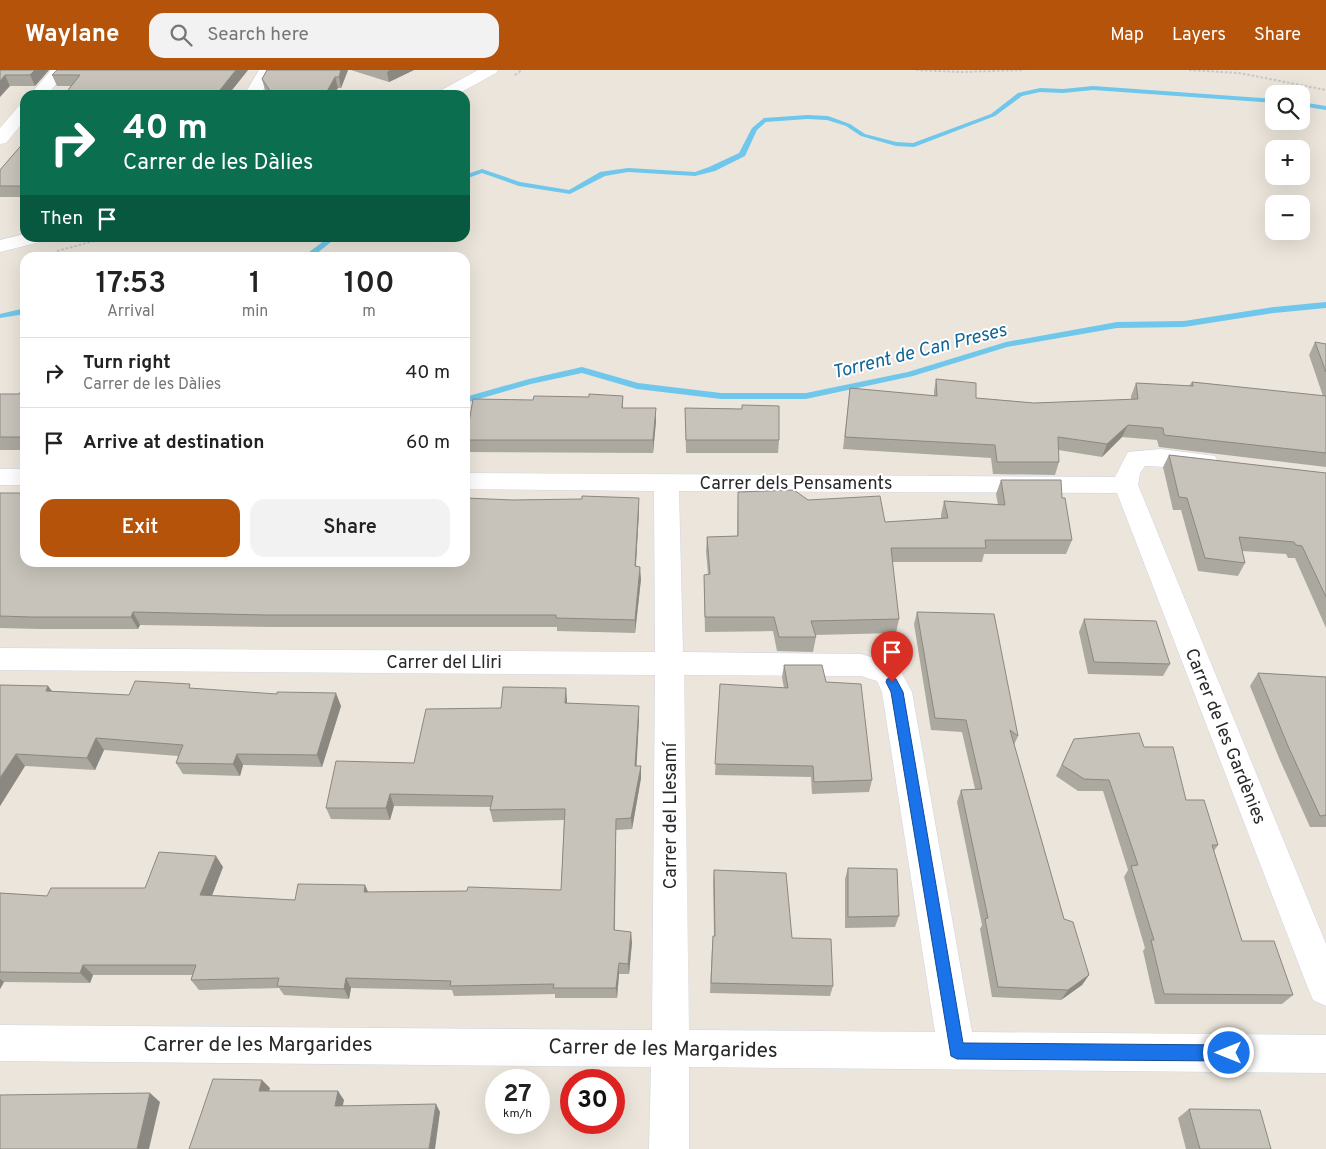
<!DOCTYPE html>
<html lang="en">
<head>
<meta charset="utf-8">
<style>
  body { margin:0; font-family:Overpass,sans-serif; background:#f2f2f2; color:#222; height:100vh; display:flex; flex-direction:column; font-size:19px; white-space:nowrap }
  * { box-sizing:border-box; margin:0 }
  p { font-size:16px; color:#767676 }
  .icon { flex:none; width:28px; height:28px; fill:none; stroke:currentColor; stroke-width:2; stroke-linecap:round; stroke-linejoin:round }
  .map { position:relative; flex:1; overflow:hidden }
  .drawer { position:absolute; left:20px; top:182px; width:450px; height:315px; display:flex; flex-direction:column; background:#fff; border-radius:15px; box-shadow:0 5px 20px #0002 }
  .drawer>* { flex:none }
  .guide { position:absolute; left:20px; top:20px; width:450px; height:152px; border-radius:15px; box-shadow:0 5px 20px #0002; background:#0b6e4f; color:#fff; overflow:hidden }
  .buttons { position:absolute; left:1265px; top:15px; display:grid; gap:10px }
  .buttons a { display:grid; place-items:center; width:45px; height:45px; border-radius:10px; background:#fff; box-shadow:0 5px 20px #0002; font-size:25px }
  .speed { position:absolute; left:485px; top:999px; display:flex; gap:10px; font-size:25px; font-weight:700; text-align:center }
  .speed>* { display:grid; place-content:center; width:65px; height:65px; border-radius:50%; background:#fff; box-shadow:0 5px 20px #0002; line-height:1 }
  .speed small { font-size:12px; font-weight:400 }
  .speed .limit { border:8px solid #d22; background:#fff; color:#111 }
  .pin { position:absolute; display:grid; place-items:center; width:42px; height:42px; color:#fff; margin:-51px -21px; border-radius:50% 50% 50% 0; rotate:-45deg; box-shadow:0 0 5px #0007 }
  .pin .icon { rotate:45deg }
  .me { position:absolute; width:55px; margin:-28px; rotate:270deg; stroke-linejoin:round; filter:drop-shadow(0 0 4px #0008) }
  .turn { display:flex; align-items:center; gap:18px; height:105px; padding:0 20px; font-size:22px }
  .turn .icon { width:65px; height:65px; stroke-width:2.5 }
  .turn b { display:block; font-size:35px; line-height:42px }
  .then { display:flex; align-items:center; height:48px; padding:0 20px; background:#0003; gap:10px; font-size:19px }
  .eta { display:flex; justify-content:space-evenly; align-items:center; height:85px; text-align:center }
  .eta b { font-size:30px; font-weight:600; line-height:35px }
  .button { display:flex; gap:10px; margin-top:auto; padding:10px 20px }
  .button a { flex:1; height:58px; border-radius:15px; background:#b45309; color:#fff; font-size:20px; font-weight:600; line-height:58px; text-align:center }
  .button a+a { background:#f2f2f2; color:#222 }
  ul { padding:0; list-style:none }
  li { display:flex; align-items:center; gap:15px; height:70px; padding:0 20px; border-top:1px solid #e0e0e0 }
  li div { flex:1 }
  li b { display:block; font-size:19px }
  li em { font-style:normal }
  header { display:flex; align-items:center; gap:30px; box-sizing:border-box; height:70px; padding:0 25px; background:#b45309; color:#fff }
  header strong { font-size:24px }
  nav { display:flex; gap:28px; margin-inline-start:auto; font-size:18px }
  .search { width:350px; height:45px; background:#f2f2f2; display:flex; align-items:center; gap:12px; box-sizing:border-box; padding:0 18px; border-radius:15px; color:#767676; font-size:19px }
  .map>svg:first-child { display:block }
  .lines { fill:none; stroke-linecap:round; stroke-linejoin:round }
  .stream { fill:#70c7ec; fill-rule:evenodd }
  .minor-casing { stroke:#d1d4e2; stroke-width:1 }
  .path { stroke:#c7c7c7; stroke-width:2; stroke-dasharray:2.5 2; stroke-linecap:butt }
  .minor { fill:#fff; fill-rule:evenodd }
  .wall { fill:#aba8a0 }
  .shaded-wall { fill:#8b8882 }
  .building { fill:#c7c3ba; stroke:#8b8882 }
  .route { fill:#1a73e8; stroke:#114b97 }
  .labels { text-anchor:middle; stroke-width:4; stroke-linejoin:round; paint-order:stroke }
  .street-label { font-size:18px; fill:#292929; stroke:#fff }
  .water-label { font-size:19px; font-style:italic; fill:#0f6597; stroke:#fff }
  .near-street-label { font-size:21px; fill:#292929; stroke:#fff }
</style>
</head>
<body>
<header>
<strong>Waylane</strong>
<div class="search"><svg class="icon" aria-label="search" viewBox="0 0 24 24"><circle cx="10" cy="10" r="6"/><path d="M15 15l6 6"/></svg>Search here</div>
<nav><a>Map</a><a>Layers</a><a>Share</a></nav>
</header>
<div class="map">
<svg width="1326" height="1079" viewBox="0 0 1326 1079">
  <rect width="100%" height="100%" fill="#ebe5db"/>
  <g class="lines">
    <g class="stream">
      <polygon points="1093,16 1274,29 1274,33 1093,20 1063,23 1040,22 1022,26 995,46 914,77 896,76 861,66 846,56 827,50 807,49 766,52 757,60 745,86 715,101 695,106 628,102 605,106 570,124 519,116 482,103 465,109 465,105 482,99 520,112 569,120 600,102 628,98 695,102 709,97 739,83 752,58 764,48 807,45 828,46 850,54 865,64 896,72 913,73 991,44 1018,23 1040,18 1063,19"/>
      <polygon points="1301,32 1326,36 1326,40 1301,36"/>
      <polygon points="328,168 336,168 311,188 301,188"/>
      <polygon points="1326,232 1326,238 1274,243 1184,257 1117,258 1007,277 913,306 806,329 721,329 637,319 582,303 531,314 465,333 465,327 529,309 582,297 638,313 721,323 806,323 908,302 1006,272 1117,252 1184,251 1274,237"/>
      <polygon points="25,238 25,244 0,248 0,244"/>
    </g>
    <g class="minor-casing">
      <g id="minor">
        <polygon points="51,0 68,0 47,25 30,25"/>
        <polygon points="259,0 275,0 260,25 244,25"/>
        <polygon points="478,0 498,0 496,3 456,25 436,25 438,22"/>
        <polygon points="25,35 25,50 6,73 0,74 0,58 19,36"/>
        <polygon points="25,164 25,168 43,168 40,172 0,182 0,170"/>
        <path d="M 1161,379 L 1215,386 L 1218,392 L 1215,398 C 1193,404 1167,395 1145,396 L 1140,403 L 1138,415 L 1326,874 L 1326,936 L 1313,930 L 1308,918 L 1117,423 L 679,421 L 683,582 L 861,584 L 897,595 L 912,622 L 972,962 L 1326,965 L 1326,1003 L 689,997 L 689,1079 L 649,1079 L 651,997 L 0,991 L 0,955 L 652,960 L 655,605 L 0,600 L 0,578 L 655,582 L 654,421 L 465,419 L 465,403 L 1115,407 L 1128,382 ZM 684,605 L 861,606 L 877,611 L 882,622 L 935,962 L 689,960 Z"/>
        <rect x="0" y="399" width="25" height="16"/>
      </g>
    </g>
    <g class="path">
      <polyline points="916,0 962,2 1024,0"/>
      <polyline points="1189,0 1239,3 1326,20"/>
      <polyline points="515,5 522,0"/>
      <polyline points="57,181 105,168"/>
    </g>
    <use href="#minor" class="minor"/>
  </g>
  <g class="wall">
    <polygon points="0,0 49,0 35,16 10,16"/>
    <polygon points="248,0 228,25 64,25 71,16 57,16 52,5"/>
    <polygon points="267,0 348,0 341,18 338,18 333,25 269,25 265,20 262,9"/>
    <polygon points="351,0 414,0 389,12"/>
    <polygon points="25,71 25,127 0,127 0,100"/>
    <polygon points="1315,272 1326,274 1326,397 1159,377 1157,370 1122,367 1102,387 1058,380 1059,392 1055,405 993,404 991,388 843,379 850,318 934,326 934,321 936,309 976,328 1034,333 1131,330 1131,326 1136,313 1189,316 1192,312 1323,326 1309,285"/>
    <polygon points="25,316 25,380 0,380 0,324 19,324"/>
    <polygon points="623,326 623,338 656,351 653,383 468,382 466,370 533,330"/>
    <polygon points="685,338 741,339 779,370 778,383 686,383"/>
    <polygon points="1169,385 1326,403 1326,558 1295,488 1288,488 1286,484 1242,481 1245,493 1238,506 1198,501 1181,440 1173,440 1163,397"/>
    <polygon points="1001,410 1062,428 1072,470 1066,484 984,484 982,492 892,492 899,549 896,563 815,565 816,567 813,582 777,581 773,561 705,562 704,519 704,505 708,504 706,481 707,467 737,466 738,422 808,430 885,452 941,449 941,445 944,431 998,435 996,424"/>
    <polygon points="0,423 25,492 639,441 636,496 641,509 635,563 557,561 557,557 271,557 140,555 138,559 39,559 0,558"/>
    <polygon points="917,542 1018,666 1014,675 1064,849 1089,905 1082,915 1061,930 992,927 980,859 982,855 957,732 961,720 975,719 962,662 931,660 914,554"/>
    <polygon points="1084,549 1170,594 1163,606 1088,604 1079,562"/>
    <polygon points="784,595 826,612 872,710 869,722 812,724 811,707 715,705 720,614 784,618 782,607"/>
    <polygon points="1258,603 1326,607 1326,757 1310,757 1279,688 1250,616"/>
    <polygon points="0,615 48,616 52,621 129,625 193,618 341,636 322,697 243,695 240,706 183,704 176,693 178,686 104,680 95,700 25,696 0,736"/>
    <polygon points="567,630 567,633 639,648 636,696 641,708 632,759 616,760 615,860 632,872 629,904 619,904 617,928 555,928 555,924 454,926 452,920 351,918 349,929 284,925 279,918 199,920 191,910 192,905 93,905 90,913 4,912 0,919 0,823 47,826 145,818 223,797 212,825 295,830 368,822 561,820 564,750 493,752 490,740 491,737 394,736 390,750 331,749 326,738 414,693 501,638"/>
    <polygon points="1074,669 1144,677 1186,730 1218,775 1214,781 1242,871 1293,925 1282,934 1155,934 1143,881 1145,878 1124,807 1128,800 1103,721 1078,721 1056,706"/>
    <polygon points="848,798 899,846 895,857 845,858 845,809"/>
    <polygon points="714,800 792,868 833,916 830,926 710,923 712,877 713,866 714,866 713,811"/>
    <polygon points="1189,1039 1271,1079 1186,1079 1178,1048"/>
  </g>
  <g class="shaded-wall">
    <polygon points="35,0 49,0 35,16 30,5"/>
    <polygon points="236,0 248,0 228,25 216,25"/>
    <polygon points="341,0 348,0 341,18 339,7"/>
    <polygon points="390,0 414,0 389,12 387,2"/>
    <polygon points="5,5 10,16 0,27 0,11"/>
    <polygon points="335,7 338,18 333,25 325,25"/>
    <polygon points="656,338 656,351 653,383 653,370"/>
    <polygon points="1128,355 1122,367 1102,387 1107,374"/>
    <polygon points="639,428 639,441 635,509 635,496"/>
    <polygon points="640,497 641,509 635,563 635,550"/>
    <polygon points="133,542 140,555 138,559 131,547"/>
    <polygon points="48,616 57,628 46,621"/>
    <polygon points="566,618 567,630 566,645 565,633"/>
    <polygon points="336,623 341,636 322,697 317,685"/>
    <polygon points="639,636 639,648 636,707 635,696"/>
    <polygon points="96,668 104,680 95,700 87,688"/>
    <polygon points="16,684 25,696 0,736 0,708"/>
    <polygon points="237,684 243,695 240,706 233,694"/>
    <polygon points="641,696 641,708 632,759 631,748"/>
    <polygon points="390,724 394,736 390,750 386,738"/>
    <polygon points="616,749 616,760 614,871 614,860"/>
    <polygon points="216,786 223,797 208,836 200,825"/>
    <polygon points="365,815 370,826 364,822"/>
    <polygon points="631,862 632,872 629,904 628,894"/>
    <polygon points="619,893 619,904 617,928 616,918"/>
    <polygon points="83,895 93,905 90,913 80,903"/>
    <polygon points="1089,905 1082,915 1061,930 1068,920"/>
    <polygon points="346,908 351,918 349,929 344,919"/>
    <polygon points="0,909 4,912 0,919"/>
    <polygon points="262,1010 270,1018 267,1029 259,1021"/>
    <polygon points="338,1021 344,1030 341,1045 335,1036"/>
    <polygon points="150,1023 160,1032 149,1079 137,1079"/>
    <polygon points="436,1034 440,1042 435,1079 429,1079"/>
  </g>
  <g class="building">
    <polygon points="0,0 35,0 30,5 5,5 0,11"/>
    <polygon points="57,0 236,0 216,25 64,25 80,5 52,5"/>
    <polygon points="267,0 341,0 339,7 335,7 325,25 273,25 262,9"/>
    <polygon points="25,71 25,116 0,116 0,100"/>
    <polygon points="1315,272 1326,274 1326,302"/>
    <polygon points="936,309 976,313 976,328 1034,333 1138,329 1136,313 1193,316 1192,312 1326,326 1326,383 1164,365 1163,358 1128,355 1107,374 1058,367 1059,392 997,392 995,375 845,367 850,318 937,326"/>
    <polygon points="25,316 25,367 0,367 0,324 19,324"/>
    <polygon points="589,324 623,326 622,338 656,338 653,370 466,370 473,329 533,330 534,326 589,327"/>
    <polygon points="742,335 779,336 779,370 686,370 685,338 742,339"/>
    <polygon points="1169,385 1326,403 1326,527 1302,476 1296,475 1294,472 1239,467 1245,493 1205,488 1187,428 1179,427"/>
    <polygon points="1001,410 1061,410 1062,428 1065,428 1072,470 985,470 986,478 891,478 899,549 811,551 816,567 779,567 774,547 705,547 704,505 710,504 707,467 738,466 738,422 794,420 808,430 880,426 885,452 948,448 944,431 1005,435"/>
    <polygon points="0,423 25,423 25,492 465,492 465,428 513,430 582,429 582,426 639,428 635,496 640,497 635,550 556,548 556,545 265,545 133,542 131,547 31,547 0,546"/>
    <polygon points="917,542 994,544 1018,666 1010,660 1064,849 1073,852 1089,905 1068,920 998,917 985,849 988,848 961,720 982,719 966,650 935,648"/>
    <polygon points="1084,549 1156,551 1170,594 1094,592"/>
    <polygon points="784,595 822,595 826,612 861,614 872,710 814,712 813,696 715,694 720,614 788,618"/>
    <polygon points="1258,603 1326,607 1326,745 1320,746 1288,676"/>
    <polygon points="135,611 190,614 189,618 277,624 277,622 336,623 317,685 237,684 233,694 176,693 183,675 96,668 87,688 16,684 0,708 0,615 48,616 46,621 129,625"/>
    <polygon points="503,617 566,618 565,633 639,636 635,696 641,696 631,748 616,749 614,860 631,862 628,894 619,893 616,918 553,918 554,914 450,916 451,911 346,908 344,919 277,916 279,908 191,910 196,895 83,895 80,903 0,902 0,823 47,826 51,818 145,818 159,782 216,786 200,825 295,830 298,814 365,815 364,822 467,821 468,817 561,820 565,739 490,740 493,726 390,724 386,738 326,738 336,691 414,693 426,639 501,638"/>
    <polygon points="1139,663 1144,677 1173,677 1186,730 1204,730 1218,775 1212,775 1242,871 1274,871 1293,925 1164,924 1151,870 1154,870 1131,796 1138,795 1109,710 1084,709 1062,695 1074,669"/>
    <polygon points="848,798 897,799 899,846 848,847"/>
    <polygon points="714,800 786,803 792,868 831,869 833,916 711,913 713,866 715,866"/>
    <polygon points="213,1009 262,1010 259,1021 338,1021 335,1036 436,1034 429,1079 189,1079"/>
    <polygon points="150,1023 137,1079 0,1079 0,1025"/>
    <polygon points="1189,1039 1260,1040 1271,1079 1200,1079"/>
  </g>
  <polygon class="route" points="892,608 896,609 903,622 963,973 1229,975 1234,978 1237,983 1234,989 1229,991 957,989 951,986 891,622 886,612 887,609"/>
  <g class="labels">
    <g class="street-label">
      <text x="796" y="419">Carrer dels Pensaments</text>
      <text x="444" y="598">Carrer del Lliri</text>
      <text transform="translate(1226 666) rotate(68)" y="6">Carrer de les Gardènies</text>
      <text transform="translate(670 746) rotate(-90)" y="6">Carrer del Llesamí</text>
    </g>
    <g class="water-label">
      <text transform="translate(919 280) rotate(-14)" y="7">Torrent de Can Preses</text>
    </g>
    <g class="near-street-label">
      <text x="258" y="981">Carrer de les Margarides</text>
      <text transform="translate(663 978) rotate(1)" y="7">Carrer de les Margarides</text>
    </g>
  </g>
</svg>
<div class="buttons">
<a><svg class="icon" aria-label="search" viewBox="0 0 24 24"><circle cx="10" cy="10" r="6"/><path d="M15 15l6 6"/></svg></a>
<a>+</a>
<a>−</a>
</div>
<div class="speed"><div>27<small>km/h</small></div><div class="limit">30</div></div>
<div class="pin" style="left:892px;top:612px;background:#d93025"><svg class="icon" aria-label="arrive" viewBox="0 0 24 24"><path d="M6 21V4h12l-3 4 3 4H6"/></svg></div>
<svg class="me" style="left:1229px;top:983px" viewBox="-20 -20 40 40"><circle r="17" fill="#1a73e8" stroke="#fff" stroke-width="3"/><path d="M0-11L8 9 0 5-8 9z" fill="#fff"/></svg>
<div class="guide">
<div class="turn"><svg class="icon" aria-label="right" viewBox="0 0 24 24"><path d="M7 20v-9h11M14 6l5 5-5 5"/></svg><div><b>40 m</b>Carrer de les Dàlies</div></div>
<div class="then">Then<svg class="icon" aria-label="arrive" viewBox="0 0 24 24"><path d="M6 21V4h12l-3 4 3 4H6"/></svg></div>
</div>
<section class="drawer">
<div class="eta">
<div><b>17:53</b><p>Arrival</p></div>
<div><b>1</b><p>min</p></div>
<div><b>100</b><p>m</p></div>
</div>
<ul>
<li><svg class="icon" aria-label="right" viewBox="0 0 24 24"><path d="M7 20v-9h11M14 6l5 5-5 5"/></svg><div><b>Turn right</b><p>Carrer de les Dàlies</p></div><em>40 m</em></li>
<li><svg class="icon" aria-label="arrive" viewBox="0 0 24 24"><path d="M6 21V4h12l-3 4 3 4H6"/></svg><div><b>Arrive at destination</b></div><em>60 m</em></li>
</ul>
<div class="button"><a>Exit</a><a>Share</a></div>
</section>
</div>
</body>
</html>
